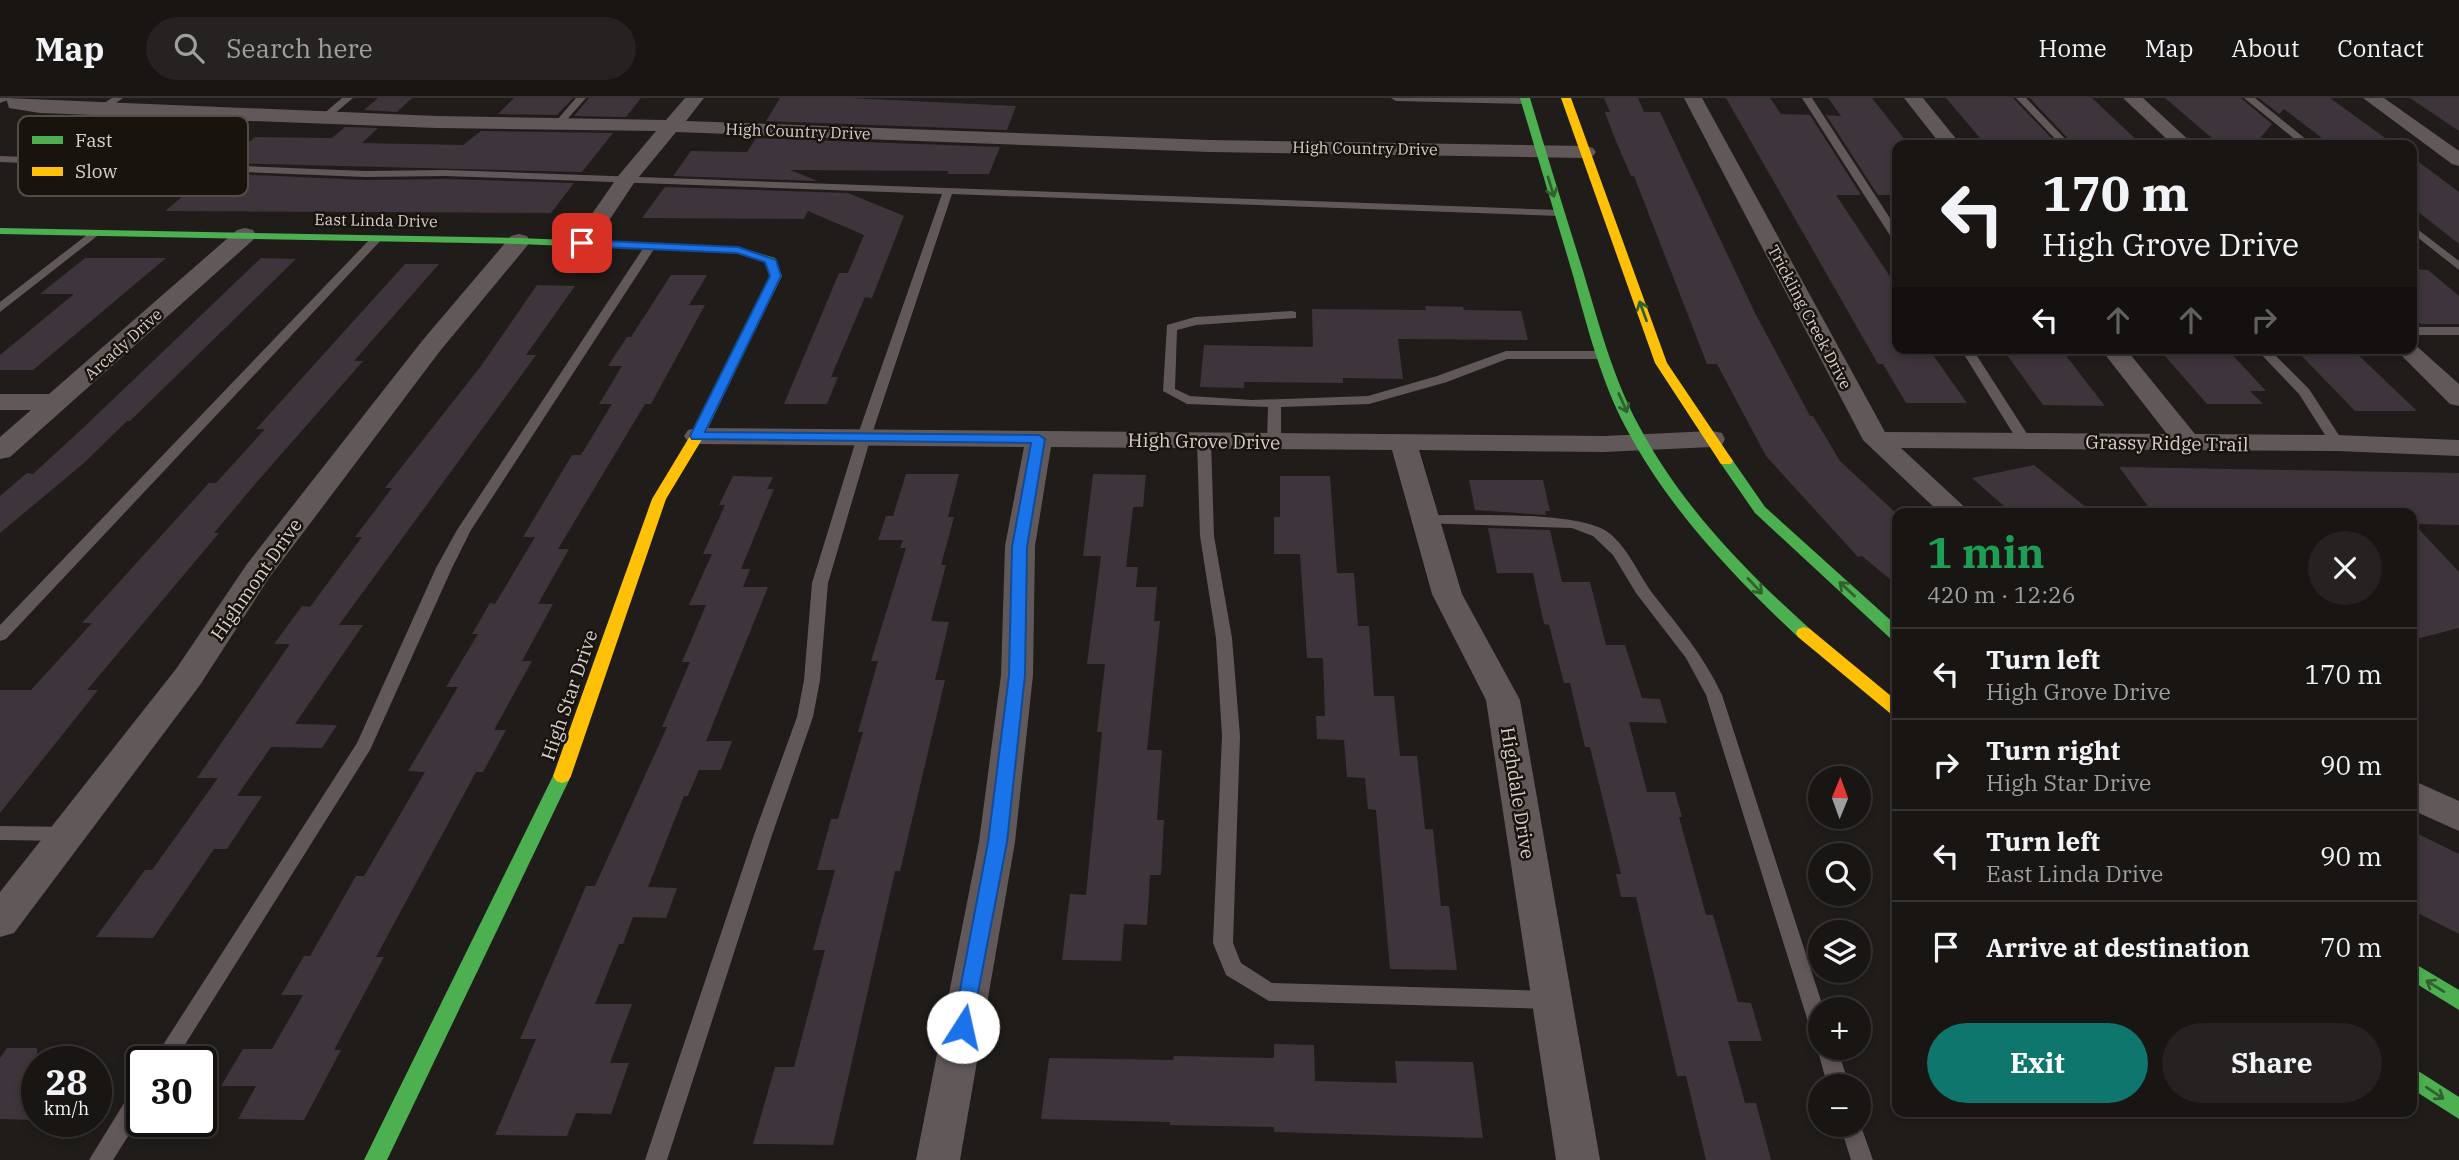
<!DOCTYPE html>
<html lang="en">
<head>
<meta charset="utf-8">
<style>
  body { margin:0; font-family:"IBM Plex Serif",serif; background:#252221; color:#f1f3f6; height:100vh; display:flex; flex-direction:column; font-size:26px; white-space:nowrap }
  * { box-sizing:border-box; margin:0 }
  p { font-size:23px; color:#9f9fa0 }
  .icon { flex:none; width:38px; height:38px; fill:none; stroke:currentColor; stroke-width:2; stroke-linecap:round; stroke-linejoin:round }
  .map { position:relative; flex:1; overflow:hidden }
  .panel { position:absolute; left:1892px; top:410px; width:525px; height:609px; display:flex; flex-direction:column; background:#181513; border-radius:14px; box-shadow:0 4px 10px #0003,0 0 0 2px #363433 }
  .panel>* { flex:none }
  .top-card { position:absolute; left:1892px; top:42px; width:525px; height:214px; border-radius:14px; box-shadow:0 4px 10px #0003,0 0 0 2px #363433; background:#181513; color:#f1f3f6; overflow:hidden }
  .needle { width:46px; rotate:1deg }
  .fabs { position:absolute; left:1808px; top:668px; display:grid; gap:14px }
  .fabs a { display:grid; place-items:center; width:63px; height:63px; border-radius:50%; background:#181513; box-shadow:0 4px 10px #0003,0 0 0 2px #363433; font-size:35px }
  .speed { position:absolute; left:21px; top:948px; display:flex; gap:14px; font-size:35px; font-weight:700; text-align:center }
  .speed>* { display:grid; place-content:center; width:91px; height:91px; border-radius:50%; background:#181513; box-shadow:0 4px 10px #0003,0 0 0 2px #363433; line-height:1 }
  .speed small { font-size:18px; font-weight:400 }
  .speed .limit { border:4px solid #111; border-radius:10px; background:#fff; color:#111 }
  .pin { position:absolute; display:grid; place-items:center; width:60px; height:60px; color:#fff; margin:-30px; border-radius:14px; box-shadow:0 4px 10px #0006 }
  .me { position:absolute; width:77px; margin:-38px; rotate:10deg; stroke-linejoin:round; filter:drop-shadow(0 0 5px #0008) }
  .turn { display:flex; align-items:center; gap:24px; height:147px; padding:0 35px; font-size:32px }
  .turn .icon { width:91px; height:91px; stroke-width:2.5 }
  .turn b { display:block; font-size:49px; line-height:60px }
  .lanes { display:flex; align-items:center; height:66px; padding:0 35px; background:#0003; justify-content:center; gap:35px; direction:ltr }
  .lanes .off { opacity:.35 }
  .round { display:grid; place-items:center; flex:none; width:74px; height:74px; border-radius:37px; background:#252221 }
  .head { display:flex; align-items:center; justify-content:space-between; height:119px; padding:0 35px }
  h1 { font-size:42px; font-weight:800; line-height:52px; color:#1e9e55 }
  .primary-button { display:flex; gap:14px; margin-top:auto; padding:14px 35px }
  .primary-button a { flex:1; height:80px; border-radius:42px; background:#0f766e; color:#fff; font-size:28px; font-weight:800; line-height:80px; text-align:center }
  .primary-button a+a { background:#252221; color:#f1f3f6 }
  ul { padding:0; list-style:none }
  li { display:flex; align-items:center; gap:21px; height:91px; padding:0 35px; border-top:2px solid #363433 }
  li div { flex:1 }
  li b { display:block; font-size:26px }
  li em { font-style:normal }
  header { display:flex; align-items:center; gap:42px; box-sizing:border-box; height:98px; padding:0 35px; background:#181513; border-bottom:2px solid #363433 }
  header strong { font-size:33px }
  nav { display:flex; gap:38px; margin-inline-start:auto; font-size:24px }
  .search { width:490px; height:63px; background:#252221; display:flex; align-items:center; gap:18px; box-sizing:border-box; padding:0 24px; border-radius:38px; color:#9f9fa0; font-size:26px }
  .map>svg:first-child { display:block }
  .building { fill:#3e353c }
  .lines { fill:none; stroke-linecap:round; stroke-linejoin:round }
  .lane { fill:#61585a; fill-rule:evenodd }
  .street { fill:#61585a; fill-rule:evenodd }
  .fast { fill:#4caf50; fill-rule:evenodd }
  .slow { fill:#ffc107; fill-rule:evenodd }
  .oneway { stroke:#32612e }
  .route { fill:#1a73e8; stroke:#114b97; stroke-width:2 }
  .labels { text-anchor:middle; stroke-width:5; stroke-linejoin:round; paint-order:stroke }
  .far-street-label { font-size:16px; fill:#d5d0cc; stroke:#19130d }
  .street-label { font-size:19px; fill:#d5d0cc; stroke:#19130d }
  .key { fill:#19130d; stroke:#514c46; stroke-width:2 }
  .key-label { font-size:19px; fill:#d5d0cc }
</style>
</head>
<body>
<header>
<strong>Map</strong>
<div class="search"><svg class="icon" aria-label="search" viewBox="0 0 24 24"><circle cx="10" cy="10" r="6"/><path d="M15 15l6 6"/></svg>Search here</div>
<nav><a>Home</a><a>Map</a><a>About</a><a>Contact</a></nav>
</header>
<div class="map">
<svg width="2459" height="1062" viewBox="0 0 2459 1062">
  <rect width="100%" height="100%" fill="#201c19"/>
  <g class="building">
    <polygon points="378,0 412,0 397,14 364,12"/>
    <polygon points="514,0 573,0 557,17 498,16"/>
    <polygon points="589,0 641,0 626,19 574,18"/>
    <polygon points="780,0 849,0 1016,8 1007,32 766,23"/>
    <polygon points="1604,0 1638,0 1644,14 1660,14 1755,215 1810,318 1813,318 1840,363 1897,416 1897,487 1862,458 1858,459 1766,358 1717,266 1707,266 1634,78 1631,78 1613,36 1605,14 1610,14"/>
    <polygon points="1726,0 1770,0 1781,16 1810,17 1861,97 1836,97 1897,189 1897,250 1928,250 1967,305 1906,305 1883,266 1878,266"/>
    <polygon points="1828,0 1872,0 1909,47 1897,47 1897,97 1878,97 1826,17 1841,18"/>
    <polygon points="1946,0 2013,0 2058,47 1986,47"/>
    <polygon points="2030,0 2092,0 2142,47 2074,47"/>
    <polygon points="2165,0 2241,0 2272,26 2254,47 2220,47"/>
    <polygon points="2259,0 2330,0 2395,47 2331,47 2284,11 2279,16"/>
    <polygon points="2410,0 2459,0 2459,33"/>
    <polygon points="345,29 378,30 362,45 463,47 481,33 613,35 582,74 224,65 255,39 332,40"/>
    <polygon points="756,40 1000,49 989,76 947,76 949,73 790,72 818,83 673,78 691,53 747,54"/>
    <polygon points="2412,59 2459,94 2459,146 2412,109"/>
    <polygon points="211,75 365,82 445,81 574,85 551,115 165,113"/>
    <polygon points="665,89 848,95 904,118 872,200 865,199 831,279 838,279 827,306 784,306 839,175 848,175 864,137 808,113 804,121 642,120"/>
    <polygon points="85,160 166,160 33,272 0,272 0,257 74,196 40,196"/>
    <polygon points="261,160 296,161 130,323 127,323 84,365 0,435 0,398 27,375 33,376 83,330"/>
    <polygon points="405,166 439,166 354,263 363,263 256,385 214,435 219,435 87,592 98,592 0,715 0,592 31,592 92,525 82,525 209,385 216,385 265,331 256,331"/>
    <polygon points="2412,171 2428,172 2459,198 2459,226 2421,226 2412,218"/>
    <polygon points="671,177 707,177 689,207 705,207 651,306 645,306 558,451 569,451 538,506 553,506 522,563 532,563 494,632 506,632 483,674 476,674 376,859 384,859 334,952 341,952 304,1022 238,1021 256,988 221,988 243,951 272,951 303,897 281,897 304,858 310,858 356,778 364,778 425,674 408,673 458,589 446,589 478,536 472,536 490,505 495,506 535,439 523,439 572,357 581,357 612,306 599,306 622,268 608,268 627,239 631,239"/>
    <polygon points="537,187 575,188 526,257 536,257 339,527 363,527 295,626 337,627 322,650 271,649 237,698 262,698 227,751 214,751 153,840 96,839 145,772 152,772 218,680 197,680 290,546 274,546 302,508 310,509 362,439 355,439 392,390 385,390 481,268"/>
    <polygon points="1425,208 1463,209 1464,212 1521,213 1528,242 1398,241 1403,281 1343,280 1343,285 1244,284 1244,290 1200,289 1204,247 1313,249 1312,211 1426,212"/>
    <polygon points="2002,250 2060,250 2105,308 2043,307"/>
    <polygon points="2158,250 2226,250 2266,293 2250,293 2263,306 2207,306"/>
    <polygon points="2294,250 2351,250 2417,313 2355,313"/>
    <polygon points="2034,367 2093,415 2012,415 1972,380"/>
    <polygon points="2119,369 2459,375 2459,427 2414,426 2459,474 2459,530 2412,542 2412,415 2153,415"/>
    <polygon points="906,376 959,376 948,419 954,419 941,467 946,467 931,523 949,524 935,582 945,582 900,773 895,773 833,1047 753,1046 775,969 794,969 825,852 813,852 835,772 817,772 831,721 838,721 863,634 858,634 878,563 871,563 906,450 900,450 903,442 878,442 886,418 893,418"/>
    <polygon points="1093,376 1146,377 1143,409 1133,409 1126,469 1138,469 1136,489 1157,489 1154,523 1160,523 1147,652 1162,652 1157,722 1164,722 1161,777 1150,777 1147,827 1124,826 1121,863 1062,862 1070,796 1086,797 1102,634 1097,634 1105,566 1087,566 1101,458 1083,458"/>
    <polygon points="733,378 773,379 767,391 774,391 741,471 750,471 743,489 768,489 706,643 732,643 721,672 699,672 688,698 684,698 648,789 677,790 666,820 633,819 623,846 619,846 595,906 632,906 610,965 629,965 611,1016 576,1015 567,1038 495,1037 536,941 520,941 586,788 595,788 667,629 662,629 690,564 682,564 706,507 689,507 712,456 703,456 725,407 719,407"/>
    <polygon points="1280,378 1330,378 1337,475 1354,475 1358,528 1369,528 1374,598 1394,598 1400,658 1417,658 1425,731 1433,731 1441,808 1449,808 1457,872 1390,871 1376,712 1368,711 1365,680 1347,679 1344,642 1317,641 1316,618 1325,618 1323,560 1307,560 1300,456 1274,456 1274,419 1280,419"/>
    <polygon points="1469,382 1543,382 1550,413 1545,413 1546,417 1475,412"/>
    <polygon points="1488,430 1550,432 1562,484 1590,484 1606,547 1625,547 1642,600 1660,601 1667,625 1629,624 1647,694 1675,694 1682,719 1679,719 1706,817 1713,817 1738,904 1751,905 1762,943 1728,943 1745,1005 1756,1005 1771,1062 1706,1062 1686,978 1677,978 1636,799 1621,799 1616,776 1621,776 1590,649 1585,649 1570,585 1564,585 1549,527 1544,526 1533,475 1497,475"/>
    <polygon points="2412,733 2459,756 2459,836 2412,812"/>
    <polygon points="1274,946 1314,947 1315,983 1397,985 1395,963 1473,964 1483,1040 1274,1034 1274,1029 1170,1027 1170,1024 1041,1021 1049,960 1173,962 1174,958 1274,960"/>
    <polygon points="7,950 37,950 37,1022 0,1021 0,960"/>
  </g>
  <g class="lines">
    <g class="lane">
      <polygon points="0,0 13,0 0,5"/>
      <polygon points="112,0 123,0 104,13 98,13 98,9"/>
      <polygon points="342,0 353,0 327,22 321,22 321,18"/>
      <polygon points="576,0 586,0 563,26 557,26 557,22"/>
      <polygon points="1391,0 1518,0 1531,3 1526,6 1396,3"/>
      <polygon points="1802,0 1812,0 1897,131 1897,142 1891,139"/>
      <polygon points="2016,0 2026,0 2071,47 2061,47"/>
      <polygon points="2244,0 2255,0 2313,47 2302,47"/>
      <polygon points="0,58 365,73 445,72 1559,112 1564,115 1559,118 952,96 871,339 828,485 820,582 813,619 772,737 667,1062 645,1062 754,737 797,619 804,582 812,485 857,339 942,96 445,78 365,79 0,64"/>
      <polygon points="2412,127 2459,163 2459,172 2412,135"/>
      <polygon points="92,133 101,135 0,214 0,204"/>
      <polygon points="373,138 383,140 6,541 0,543 0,527"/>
      <polygon points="646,146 656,148 471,432 452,470 370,652 174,964 152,964 357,645 436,470 457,432"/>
      <polygon points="1292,213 1296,214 1296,220 1196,227 1177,232 1175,291 1190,298 1252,302 1368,298 1437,278 1506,253 1602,253 1608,257 1602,261 1507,261 1447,284 1369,306 1281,309 1281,344 1274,348 1267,344 1268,309 1187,306 1163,293 1167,227 1195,219"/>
      <rect x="2412" y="229" width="47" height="8"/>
      <polygon points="1960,250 1972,250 2031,342 2029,345 2019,345"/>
      <polygon points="2255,250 2268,250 2309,291 2344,345 2342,348 2332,348 2299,296"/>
      <polygon points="1204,339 1211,343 1214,438 1232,540 1240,638 1233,845 1241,865 1272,885 1552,893 1559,896 1562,902 1559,908 1552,911 1269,903 1226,877 1213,845 1222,638 1216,540 1200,438 1197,343"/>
      <path d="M 1425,417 C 1466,418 1580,412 1609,435 C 1629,451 1638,476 1653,496 C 1679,529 1704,558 1722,597 L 1824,912 L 1820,912 L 1820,939 L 1813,937 L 1810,930 L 1706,597 L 1686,560 L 1636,495 L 1613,457 L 1593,438 L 1572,430 L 1420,425 L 1418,422 Z"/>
      <polygon points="0,728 68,729 74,731 77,736 74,741 68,743 0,742"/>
      <polygon points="1820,943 1820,950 1837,950 1850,989 1828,989 1817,950"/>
      <polygon points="142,986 142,1016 113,1062 89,1062 134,989"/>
      <polygon points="1858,1020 1873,1062 1851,1062 1840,1027 1858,1027"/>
    </g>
    <g class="street">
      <polygon points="6,0 437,18 666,22 685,0 704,0 686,23 1210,42 1586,48 1593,50 1596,54 1593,58 1586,60 1210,54 676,34 634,85 590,151 574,151 571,146 619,77 656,33 437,30 40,15 9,10"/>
      <polygon points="1684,0 1702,0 1885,334 2167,336 2100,250 2125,250 2195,336 2337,337 2459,342 2459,358 2337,353 1901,350 1971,415 1940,415 1863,342"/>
      <polygon points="1904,0 1923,0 1961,47 1941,47"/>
      <polygon points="2123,0 2143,0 2194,47 2173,47"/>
      <polygon points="2363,0 2384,0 2459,53 2459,68 2452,66"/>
      <polygon points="245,130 253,132 256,137 253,142 10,359 0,361 0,339 31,312 0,312 0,296 49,296 237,132"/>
      <polygon points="519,136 527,138 530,143 527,148 440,253 269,480 200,587 14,835 0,839 0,794 176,571 247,466 422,243 511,138"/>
      <polygon points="2412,244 2459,286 2459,308 2450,306 2394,250 2412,250"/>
      <polygon points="697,330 1604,338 1712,333 1722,335 1725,341 1722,347 1712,349 1604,354 1419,352 1462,496 1520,602 1600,1062 1556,1062 1486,602 1432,496 1392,352 1051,349 1035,448 1033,577 1015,744 960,1062 916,1062 979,744 1001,577 1005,448 1024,349 697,346 688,344 684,338 688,332"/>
      <polygon points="2412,682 2459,703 2459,733 2412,712"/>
    </g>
    <g class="fast">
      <path d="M 1520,0 L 1530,0 C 1547,58 1565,115 1583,173 C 1599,226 1613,280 1639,328 C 1681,407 1744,472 1810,531 L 1812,535 L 1810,539 L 1798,539 C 1732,477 1669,411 1626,330 C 1600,281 1587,227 1572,174 C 1555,116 1537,58 1520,0 Z"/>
      <polygon points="0,130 519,140 738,149 775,160 782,178 757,228 751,232 745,228 770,178 766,164 737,155 519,146 0,136"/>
      <polygon points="1726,359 1731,360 1765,409 1897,528 1897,543 1891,541 1755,415 1719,363"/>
      <polygon points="562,671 568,673 571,678 387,1062 364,1062 553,678 556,673"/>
      <polygon points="2412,864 2459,892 2459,912 2412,883"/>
      <polygon points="2412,969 2459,999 2459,1021 2412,991"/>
    </g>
    <g class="slow">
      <polygon points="1561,0 1571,0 1667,265 1733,363 1731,366 1721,366 1655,265"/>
      <polygon points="751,224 757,228 704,338 666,401 571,678 568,683 562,685 556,683 553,678 652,401 690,338 745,228"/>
      <polygon points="1804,529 1810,531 1897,603 1897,618 1891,616 1798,539 1796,535 1798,531"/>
    </g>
  </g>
  <defs><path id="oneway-shaft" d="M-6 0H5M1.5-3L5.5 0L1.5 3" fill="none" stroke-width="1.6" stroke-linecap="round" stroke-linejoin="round" transform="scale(1.75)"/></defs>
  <g class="oneway">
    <use href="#oneway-shaft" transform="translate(1551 89) rotate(73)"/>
    <use href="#oneway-shaft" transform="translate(1643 213) rotate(-110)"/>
    <use href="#oneway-shaft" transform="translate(1623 305) rotate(66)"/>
    <use href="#oneway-shaft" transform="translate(1755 488) rotate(47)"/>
    <use href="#oneway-shaft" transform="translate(1847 491) rotate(-137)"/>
    <use href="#oneway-shaft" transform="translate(2435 888) rotate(-148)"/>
    <use href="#oneway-shaft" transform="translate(2435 995) rotate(34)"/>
  </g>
  <polygon class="route" points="582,142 738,149 776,162 781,178 705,334 1039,337 1045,341 1027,449 1025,577 1007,744 970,936 963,939 956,936 953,929 988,744 1009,577 1012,449 1031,345 692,341 690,338 770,178 765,164 737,155 578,148 578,143"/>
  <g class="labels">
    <g class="far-street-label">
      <text transform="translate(798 33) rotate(2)" y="6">High Country Drive</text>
      <text transform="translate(1365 50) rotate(1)" y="6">High Country Drive</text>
      <text transform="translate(376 122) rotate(1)" y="6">East Linda Drive</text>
      <text transform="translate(1810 219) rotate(62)" y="6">Trickling Creek Drive</text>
      <text transform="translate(123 246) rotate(-42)" y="6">Arcady Drive</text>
    </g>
    <g class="street-label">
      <text transform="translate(1204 343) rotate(1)" y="7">High Grove Drive</text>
      <text transform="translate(2167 345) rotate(1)" y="7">Grassy Ridge Trail</text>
      <text transform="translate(256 481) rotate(-55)" y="7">Highmont Drive</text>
      <text transform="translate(569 597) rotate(-71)" y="7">High Star Drive</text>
      <text transform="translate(1518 695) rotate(81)" y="7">Highdale Drive</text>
    </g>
  </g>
  <rect x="18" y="18" width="230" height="80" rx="10" class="key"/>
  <rect x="32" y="38" width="31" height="8" fill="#4caf50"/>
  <rect x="32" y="69" width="31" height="9" fill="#ffc107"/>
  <g class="key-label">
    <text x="75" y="49">Fast</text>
    <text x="75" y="80">Slow</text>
  </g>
</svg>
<div class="fabs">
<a><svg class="needle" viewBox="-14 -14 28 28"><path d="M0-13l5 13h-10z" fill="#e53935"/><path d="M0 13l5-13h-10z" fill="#9f9fa0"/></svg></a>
<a><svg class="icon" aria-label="search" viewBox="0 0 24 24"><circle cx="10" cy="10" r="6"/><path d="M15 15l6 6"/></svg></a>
<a><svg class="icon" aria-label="layers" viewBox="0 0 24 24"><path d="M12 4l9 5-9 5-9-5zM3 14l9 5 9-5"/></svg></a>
<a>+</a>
<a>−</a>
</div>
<div class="speed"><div>28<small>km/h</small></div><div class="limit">30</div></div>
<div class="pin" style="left:582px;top:145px;background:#d93025"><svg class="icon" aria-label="arrive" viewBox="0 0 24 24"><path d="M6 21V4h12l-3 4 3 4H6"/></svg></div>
<svg class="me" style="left:963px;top:929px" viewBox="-20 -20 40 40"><circle r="19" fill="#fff"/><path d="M0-13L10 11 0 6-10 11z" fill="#1a73e8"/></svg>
<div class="top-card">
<div class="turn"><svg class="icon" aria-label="left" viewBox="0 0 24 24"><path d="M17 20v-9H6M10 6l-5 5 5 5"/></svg><div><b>170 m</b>High Grove Drive</div></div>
<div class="lanes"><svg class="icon" aria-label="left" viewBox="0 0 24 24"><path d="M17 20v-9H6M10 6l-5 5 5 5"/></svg><svg class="icon off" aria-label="ahead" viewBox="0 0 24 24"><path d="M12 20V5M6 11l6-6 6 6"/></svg><svg class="icon off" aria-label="ahead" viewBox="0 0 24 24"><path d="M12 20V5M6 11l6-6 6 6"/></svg><svg class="icon off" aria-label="right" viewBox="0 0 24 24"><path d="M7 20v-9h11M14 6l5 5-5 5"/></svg></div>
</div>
<section class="panel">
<div class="head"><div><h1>1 min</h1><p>420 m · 12:26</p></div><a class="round"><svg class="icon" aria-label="close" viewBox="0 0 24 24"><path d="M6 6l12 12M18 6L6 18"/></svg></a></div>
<ul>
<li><svg class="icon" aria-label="left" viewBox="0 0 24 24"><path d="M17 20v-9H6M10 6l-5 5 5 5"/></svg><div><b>Turn left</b><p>High Grove Drive</p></div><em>170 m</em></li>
<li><svg class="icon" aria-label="right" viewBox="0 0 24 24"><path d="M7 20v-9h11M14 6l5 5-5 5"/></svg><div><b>Turn right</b><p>High Star Drive</p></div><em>90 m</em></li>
<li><svg class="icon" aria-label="left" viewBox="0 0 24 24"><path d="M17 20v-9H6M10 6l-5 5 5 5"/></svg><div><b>Turn left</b><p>East Linda Drive</p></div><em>90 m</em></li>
<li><svg class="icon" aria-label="arrive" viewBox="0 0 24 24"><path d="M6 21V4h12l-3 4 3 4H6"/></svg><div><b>Arrive at destination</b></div><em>70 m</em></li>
</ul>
<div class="primary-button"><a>Exit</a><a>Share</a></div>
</section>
</div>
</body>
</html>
